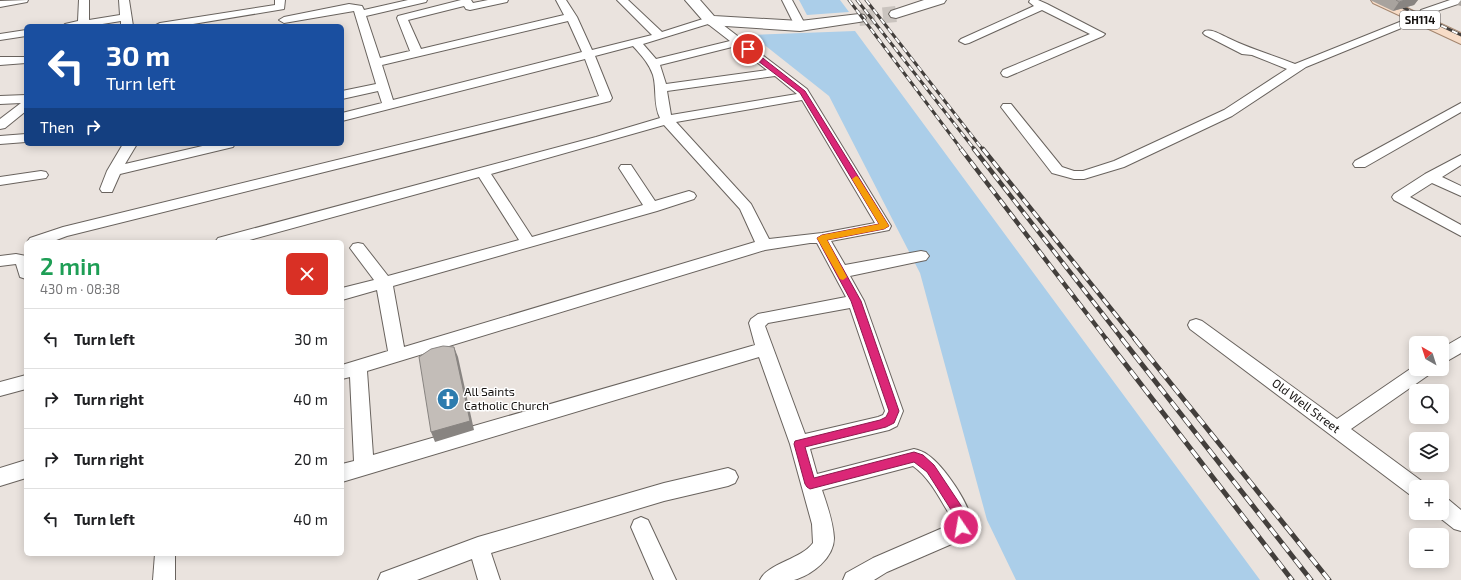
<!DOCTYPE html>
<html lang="en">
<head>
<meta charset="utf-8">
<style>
  body { margin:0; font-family:"Exo 2",sans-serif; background:#f2f2f2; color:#202124; height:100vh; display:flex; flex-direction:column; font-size:15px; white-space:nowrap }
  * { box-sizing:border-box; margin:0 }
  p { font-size:13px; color:#757577 }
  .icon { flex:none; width:22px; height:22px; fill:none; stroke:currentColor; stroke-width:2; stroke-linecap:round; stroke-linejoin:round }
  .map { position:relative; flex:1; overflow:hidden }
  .panel { position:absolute; left:24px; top:240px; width:320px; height:316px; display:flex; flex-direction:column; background:#fff; border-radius:6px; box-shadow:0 2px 10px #0003 }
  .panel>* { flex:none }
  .banner { position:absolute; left:24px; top:24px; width:320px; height:122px; border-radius:6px; box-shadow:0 2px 10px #0003; background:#1a4fa0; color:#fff; overflow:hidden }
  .needle { width:26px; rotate:321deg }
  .controls { position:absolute; left:1409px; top:336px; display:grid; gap:8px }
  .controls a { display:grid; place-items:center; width:40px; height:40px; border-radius:6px; background:#fff; box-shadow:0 2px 10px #0003; font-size:20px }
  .pin { position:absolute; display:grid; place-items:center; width:34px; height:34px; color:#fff; margin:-17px; border:2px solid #fff; border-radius:50%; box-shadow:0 1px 4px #0007 }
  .me { position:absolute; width:44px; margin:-22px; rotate:348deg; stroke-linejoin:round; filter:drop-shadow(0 0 3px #0008) }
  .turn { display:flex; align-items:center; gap:14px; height:84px; padding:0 16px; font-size:18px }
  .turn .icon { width:52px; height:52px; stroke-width:2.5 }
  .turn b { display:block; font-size:28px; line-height:34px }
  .then { display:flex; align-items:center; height:38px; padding:0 16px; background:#0003; gap:8px; font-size:15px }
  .round { display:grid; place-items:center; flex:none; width:42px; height:42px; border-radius:6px; background:#f2f2f2 }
  .head { display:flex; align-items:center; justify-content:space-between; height:68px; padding:0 16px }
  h1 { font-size:24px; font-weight:600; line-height:30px; color:#1e9e55 }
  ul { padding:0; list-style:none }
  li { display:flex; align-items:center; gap:12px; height:60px; padding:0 16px; border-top:1px solid #e0e0e0 }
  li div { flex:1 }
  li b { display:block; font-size:15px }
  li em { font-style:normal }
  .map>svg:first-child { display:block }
  .water { fill:#abcee9 }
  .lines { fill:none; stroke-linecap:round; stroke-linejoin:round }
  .secondary-tunnel { stroke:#cac4bf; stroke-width:16; stroke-dasharray:16 8; stroke-linecap:butt }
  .street-casing { stroke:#69635e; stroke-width:2 }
  .secondary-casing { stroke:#69635e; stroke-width:2 }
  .primary-casing { stroke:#a4866f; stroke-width:2 }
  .street { fill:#fff; fill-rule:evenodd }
  .secondary { fill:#fff; fill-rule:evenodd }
  .primary { fill:#f7dcc7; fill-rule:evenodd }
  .rail-far2-casing { stroke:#433f3c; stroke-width:3 }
  .rail-far1-casing { stroke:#433f3c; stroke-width:4.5 }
  .rail-casing { stroke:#433f3c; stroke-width:5 }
  .rail-far2 { stroke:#fff; stroke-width:2; stroke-dasharray:6; stroke-linecap:butt }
  .rail-far1 { stroke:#fff; stroke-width:3; stroke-dasharray:8; stroke-linecap:butt }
  .rail { stroke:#fff; stroke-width:3.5; stroke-dasharray:10; stroke-linecap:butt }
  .wall { fill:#a8a39e }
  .shaded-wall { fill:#888481 }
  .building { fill:#c3bdb8; stroke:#888481 }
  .route { fill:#db2777; stroke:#8e194d }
  .slow { fill:#f59e0b }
  .labels { text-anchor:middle; stroke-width:3; stroke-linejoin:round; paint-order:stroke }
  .shield { fill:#fff; stroke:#5b5958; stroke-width:1 }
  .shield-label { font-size:11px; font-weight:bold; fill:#151210 }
  .poi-label { font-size:12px; fill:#151210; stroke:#fff; text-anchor:start }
  .street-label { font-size:12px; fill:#151210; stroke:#fff }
</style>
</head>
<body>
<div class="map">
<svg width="1461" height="580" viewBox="0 0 1461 580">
  <rect width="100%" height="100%" fill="#eae3de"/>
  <g class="water">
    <polygon points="799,0 840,0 849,12 807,15"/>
    <polygon points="855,31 1260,580 1016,580 987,520 920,273 829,96 752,35"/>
  </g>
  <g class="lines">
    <polyline class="secondary-tunnel" points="859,18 896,14"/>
    <g class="street-casing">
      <g id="street">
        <polygon points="28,0 27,2 0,7 0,1"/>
        <polygon points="79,0 89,0 89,20 120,15 119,0 129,0 133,26 121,26 121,21 90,26 63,26 65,24 78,21"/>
        <polygon points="275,0 285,0 284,9 181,26 154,26 160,23 275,5"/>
        <path d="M 408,0 L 427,0 L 426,2 L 366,16 L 380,58 L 410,51 L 397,18 L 398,16 L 461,0 L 471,0 L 473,3 L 488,0 L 508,0 L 507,2 L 470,10 L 466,9 L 464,6 L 408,20 L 421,49 L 564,15 L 556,0 L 566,0 L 577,17 L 592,50 L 652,35 L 617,0 L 628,0 L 662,32 L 706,18 L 714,18 L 807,89 L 891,226 L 889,230 L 884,231 L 831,241 L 845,265 L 921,251 L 926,252 L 929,256 L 926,260 L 921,261 L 850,276 L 864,301 L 903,411 L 897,426 L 889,430 L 810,449 L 817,474 L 914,449 C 919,450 924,452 928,455 C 943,465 971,505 971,522 L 967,533 L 961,540 L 887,572 L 874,580 L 843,580 L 846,573 L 873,558 L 947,526 L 951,522 L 951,517 C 940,499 930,478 913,466 L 822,490 C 827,505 833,521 834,538 C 834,558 812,575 794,580 C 784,580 771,580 760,580 C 768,563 800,560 813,543 L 812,524 L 790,444 L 759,357 L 342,482 L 342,464 L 354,461 L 350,377 L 342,379 L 342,365 L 388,351 L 377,290 L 342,300 L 342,288 L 374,280 L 350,248 L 353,244 L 358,243 L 363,244 L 388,276 L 519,240 L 479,177 L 242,242 L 215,242 L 218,238 L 596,137 L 660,118 C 653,104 657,89 653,75 C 649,63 641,55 633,46 L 595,56 L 612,98 L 610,101 L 67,236 L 51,242 L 27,242 L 30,238 L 63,227 L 599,96 L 585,59 L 342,121 L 342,113 L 382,103 L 378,91 L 342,99 L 342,91 L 376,84 L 354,11 L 284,23 L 279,20 L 284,17 L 349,4 L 362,6 L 364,10 ZM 568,21 L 582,52 L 393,100 L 382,65 ZM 708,24 L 730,41 L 656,59 L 643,44 ZM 736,46 L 767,70 L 666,84 L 660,65 ZM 775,76 L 797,94 L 671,115 L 667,91 ZM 802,100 L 875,223 L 822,233 L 769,239 L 751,204 L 676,122 ZM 664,125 L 740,209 L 755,242 L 404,347 L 393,286 L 657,211 L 694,199 L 696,196 L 694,193 L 689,191 L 655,201 L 631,165 L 621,165 L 619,168 L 643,205 L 532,237 L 491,174 ZM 810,243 L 817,243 L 846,297 L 758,314 L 751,319 L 749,323 L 755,345 L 373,455 L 367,371 L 765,250 ZM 850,308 L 885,411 L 883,415 L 878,417 L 805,434 L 765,326 L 768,323 Z"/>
        <polygon points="782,0 792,0 806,26 804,28 796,28"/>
        <polygon points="1030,0 1038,0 1047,4 1105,34 1103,36 1007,77 1003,76 1001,73 1003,70 1090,34 1042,10 969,43 965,44 959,41 961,39 1034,6 1029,2"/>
        <polygon points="1450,0 1461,0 1461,3 1425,15 1420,12 1421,10"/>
        <path d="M 1417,15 L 1421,16 L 1422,18 L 1421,20 L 1306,67 L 1232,116 L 1124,167 L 1084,179 L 1074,179 L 1052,173 L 1001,107 L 1003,104 L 1011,104 L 1062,167 L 1074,171 L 1083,171 L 1114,161 L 1224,110 L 1287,69 L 1252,55 L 1242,54 L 1205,35 L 1203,33 L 1205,31 C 1213,29 1221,35 1228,38 C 1250,49 1273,55 1295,64 Z"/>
        <polygon points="26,30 26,36 0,40 0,34"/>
        <polygon points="0,57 26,57 26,63 0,65"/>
        <polygon points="26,95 26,111 5,128 0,129 0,119 21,103 0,104 0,96"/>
        <polygon points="1461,103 1461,112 1365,167 1355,167 1353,164 1355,161"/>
        <polygon points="26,134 26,142 0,144 0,136"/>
        <polygon points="123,144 137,144 125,164 211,144 235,144 233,147 120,174 112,192 102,192 100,189 107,171"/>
        <polygon points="1461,155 1461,165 1442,177 1461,186 1461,196 1432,183 1410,197 1461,225 1461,236 1394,200 1392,197 1394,194 1425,174"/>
        <polygon points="41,171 46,172 48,175 46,178 0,185 0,177"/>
        <polygon points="16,254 26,256 26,279 20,277 16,264 0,266 0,256"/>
        <polygon points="1196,319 1202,321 1337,419 1416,365 1416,369 1433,369 1430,374 1351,429 1423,482 1425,487 1416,487 1416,497 1409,494 1190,329 1188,325 1190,321"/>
        <polygon points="1461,337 1461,353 1442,364 1442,348"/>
        <polygon points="26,375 26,389 0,396 0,382"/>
        <polygon points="26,460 26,478 0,486 0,468"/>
        <polygon points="728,468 735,471 738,477 735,483 728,486 664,501 491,553 500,580 478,580 472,559 417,580 378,580 381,573 478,537 664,483"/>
        <polygon points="1442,498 1449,500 1461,510 1461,531 1454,529 1435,514 1442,513"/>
        <polygon points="641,517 648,520 676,580 654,580 631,527 634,520"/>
        <polygon points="155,554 175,554 175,580 153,580"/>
      </g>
    </g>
    <g class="secondary-casing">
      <g id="secondary">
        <polygon points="685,0 700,0 714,16 800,21 859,14 864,15 866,18 864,21 859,22 800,31 710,25 705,23"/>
        <polygon points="924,0 946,0 944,3 896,18 891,17 889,14 891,11"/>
      </g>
    </g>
    <g class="primary-casing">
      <polygon id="primary" points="1371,0 1390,0 1461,33 1461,44 1373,3"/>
    </g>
    <use href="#street" class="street"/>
    <use href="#secondary" class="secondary"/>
    <use href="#primary" class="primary"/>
    <g class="rail-far2-casing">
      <g id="rail-far2">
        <polyline points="849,0 962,150"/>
        <polyline points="857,0 975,150"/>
        <polyline points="866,0 983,150"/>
        <polyline points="1387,0 1461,35"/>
      </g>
    </g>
    <g class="rail-far1-casing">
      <g id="rail-far1">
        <polyline points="961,149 1107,340"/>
        <polyline points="974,149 1123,340"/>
        <polyline points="983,149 1136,340"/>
      </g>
    </g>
    <g class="rail-casing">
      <g id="rail">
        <polyline points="1106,339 1292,580"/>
        <polyline points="1122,339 1311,580"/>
        <polyline points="1135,339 1329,580"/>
      </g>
    </g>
    <use href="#rail-far2" class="rail-far2"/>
    <use href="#rail-far1" class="rail-far1"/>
    <use href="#rail" class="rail"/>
  </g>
  <g class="wall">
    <polygon points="1370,0 1418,0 1414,5 1393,11"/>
    <polygon points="1461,0 1461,6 1457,5"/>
  </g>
  <g class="shaded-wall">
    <polygon points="1405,0 1418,0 1414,5 1393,11 1399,2"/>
    <polygon points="454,347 458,357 474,430 435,442 431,432"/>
  </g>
  <g class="building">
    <polygon points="1396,0 1405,0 1399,2"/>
    <polygon points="443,346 454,347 470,421 431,432 419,357 431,349"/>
  </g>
  <polygon class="route" points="745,48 750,48 805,91 889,226 884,229 827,240 861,301 899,411 894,423 886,427 805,447 814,478 914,452 923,455 934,465 964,510 968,522 965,531 961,533 956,531 955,516 927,472 914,462 810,489 807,487 805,484 794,444 795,441 880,420 886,417 889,411 851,301 817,238 822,235 879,224 800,93 745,51"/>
  <polygon class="slow" points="856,176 858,177 889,226 884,229 827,240 847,277 843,280 840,279 817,238 822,235 879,224 852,179"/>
  <defs>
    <g id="church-disc" transform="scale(1.15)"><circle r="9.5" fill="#2d7cae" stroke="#fff"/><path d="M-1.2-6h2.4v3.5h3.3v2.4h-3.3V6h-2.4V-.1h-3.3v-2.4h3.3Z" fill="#fff"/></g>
  </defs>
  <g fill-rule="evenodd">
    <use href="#church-disc" x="448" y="399"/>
  </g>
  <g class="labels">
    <rect class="shield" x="1400" y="11" width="40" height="18" rx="3"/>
    <g class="shield-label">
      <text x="1420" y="24">SH114</text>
    </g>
    <g class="poi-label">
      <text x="464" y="396">All Saints<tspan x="464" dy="14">Catholic Church</tspan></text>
    </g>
    <g class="street-label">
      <text transform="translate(1306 406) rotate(37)" y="4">Old Well Street</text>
    </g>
  </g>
</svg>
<div class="controls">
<a><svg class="needle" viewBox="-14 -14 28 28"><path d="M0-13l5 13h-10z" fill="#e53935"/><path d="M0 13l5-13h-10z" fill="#757577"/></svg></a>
<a><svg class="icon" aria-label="search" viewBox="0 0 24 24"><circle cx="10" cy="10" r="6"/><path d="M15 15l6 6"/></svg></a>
<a><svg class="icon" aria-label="layers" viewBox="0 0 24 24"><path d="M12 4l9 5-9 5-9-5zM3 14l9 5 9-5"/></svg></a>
<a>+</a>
<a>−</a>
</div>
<div class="pin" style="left:748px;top:49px;background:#d93025"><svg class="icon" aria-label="arrive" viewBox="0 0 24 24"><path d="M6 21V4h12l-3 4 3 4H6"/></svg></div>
<svg class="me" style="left:961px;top:527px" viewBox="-20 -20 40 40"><circle r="17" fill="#db2777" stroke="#fff" stroke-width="3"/><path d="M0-11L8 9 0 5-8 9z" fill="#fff"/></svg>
<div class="banner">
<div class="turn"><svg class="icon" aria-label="left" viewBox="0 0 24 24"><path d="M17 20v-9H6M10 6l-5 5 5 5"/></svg><div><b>30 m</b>Turn left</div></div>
<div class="then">Then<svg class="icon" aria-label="right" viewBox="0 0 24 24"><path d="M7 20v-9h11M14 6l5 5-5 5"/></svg></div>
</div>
<section class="panel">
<div class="head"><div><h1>2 min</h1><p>430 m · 08:38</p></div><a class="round" style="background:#d93025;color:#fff"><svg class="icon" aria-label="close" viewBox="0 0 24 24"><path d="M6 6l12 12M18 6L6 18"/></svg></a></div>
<ul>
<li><svg class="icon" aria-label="left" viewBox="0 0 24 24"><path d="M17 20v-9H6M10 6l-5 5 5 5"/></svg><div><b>Turn left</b></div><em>30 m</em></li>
<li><svg class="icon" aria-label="right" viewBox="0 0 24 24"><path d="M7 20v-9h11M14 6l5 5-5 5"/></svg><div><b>Turn right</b></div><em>40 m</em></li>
<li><svg class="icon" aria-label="right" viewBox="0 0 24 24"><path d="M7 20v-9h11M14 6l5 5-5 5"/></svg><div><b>Turn right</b></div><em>20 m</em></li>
<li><svg class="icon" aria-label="left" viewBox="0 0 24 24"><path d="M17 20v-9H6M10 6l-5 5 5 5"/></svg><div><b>Turn left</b></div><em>40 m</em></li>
</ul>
</section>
</div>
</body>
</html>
